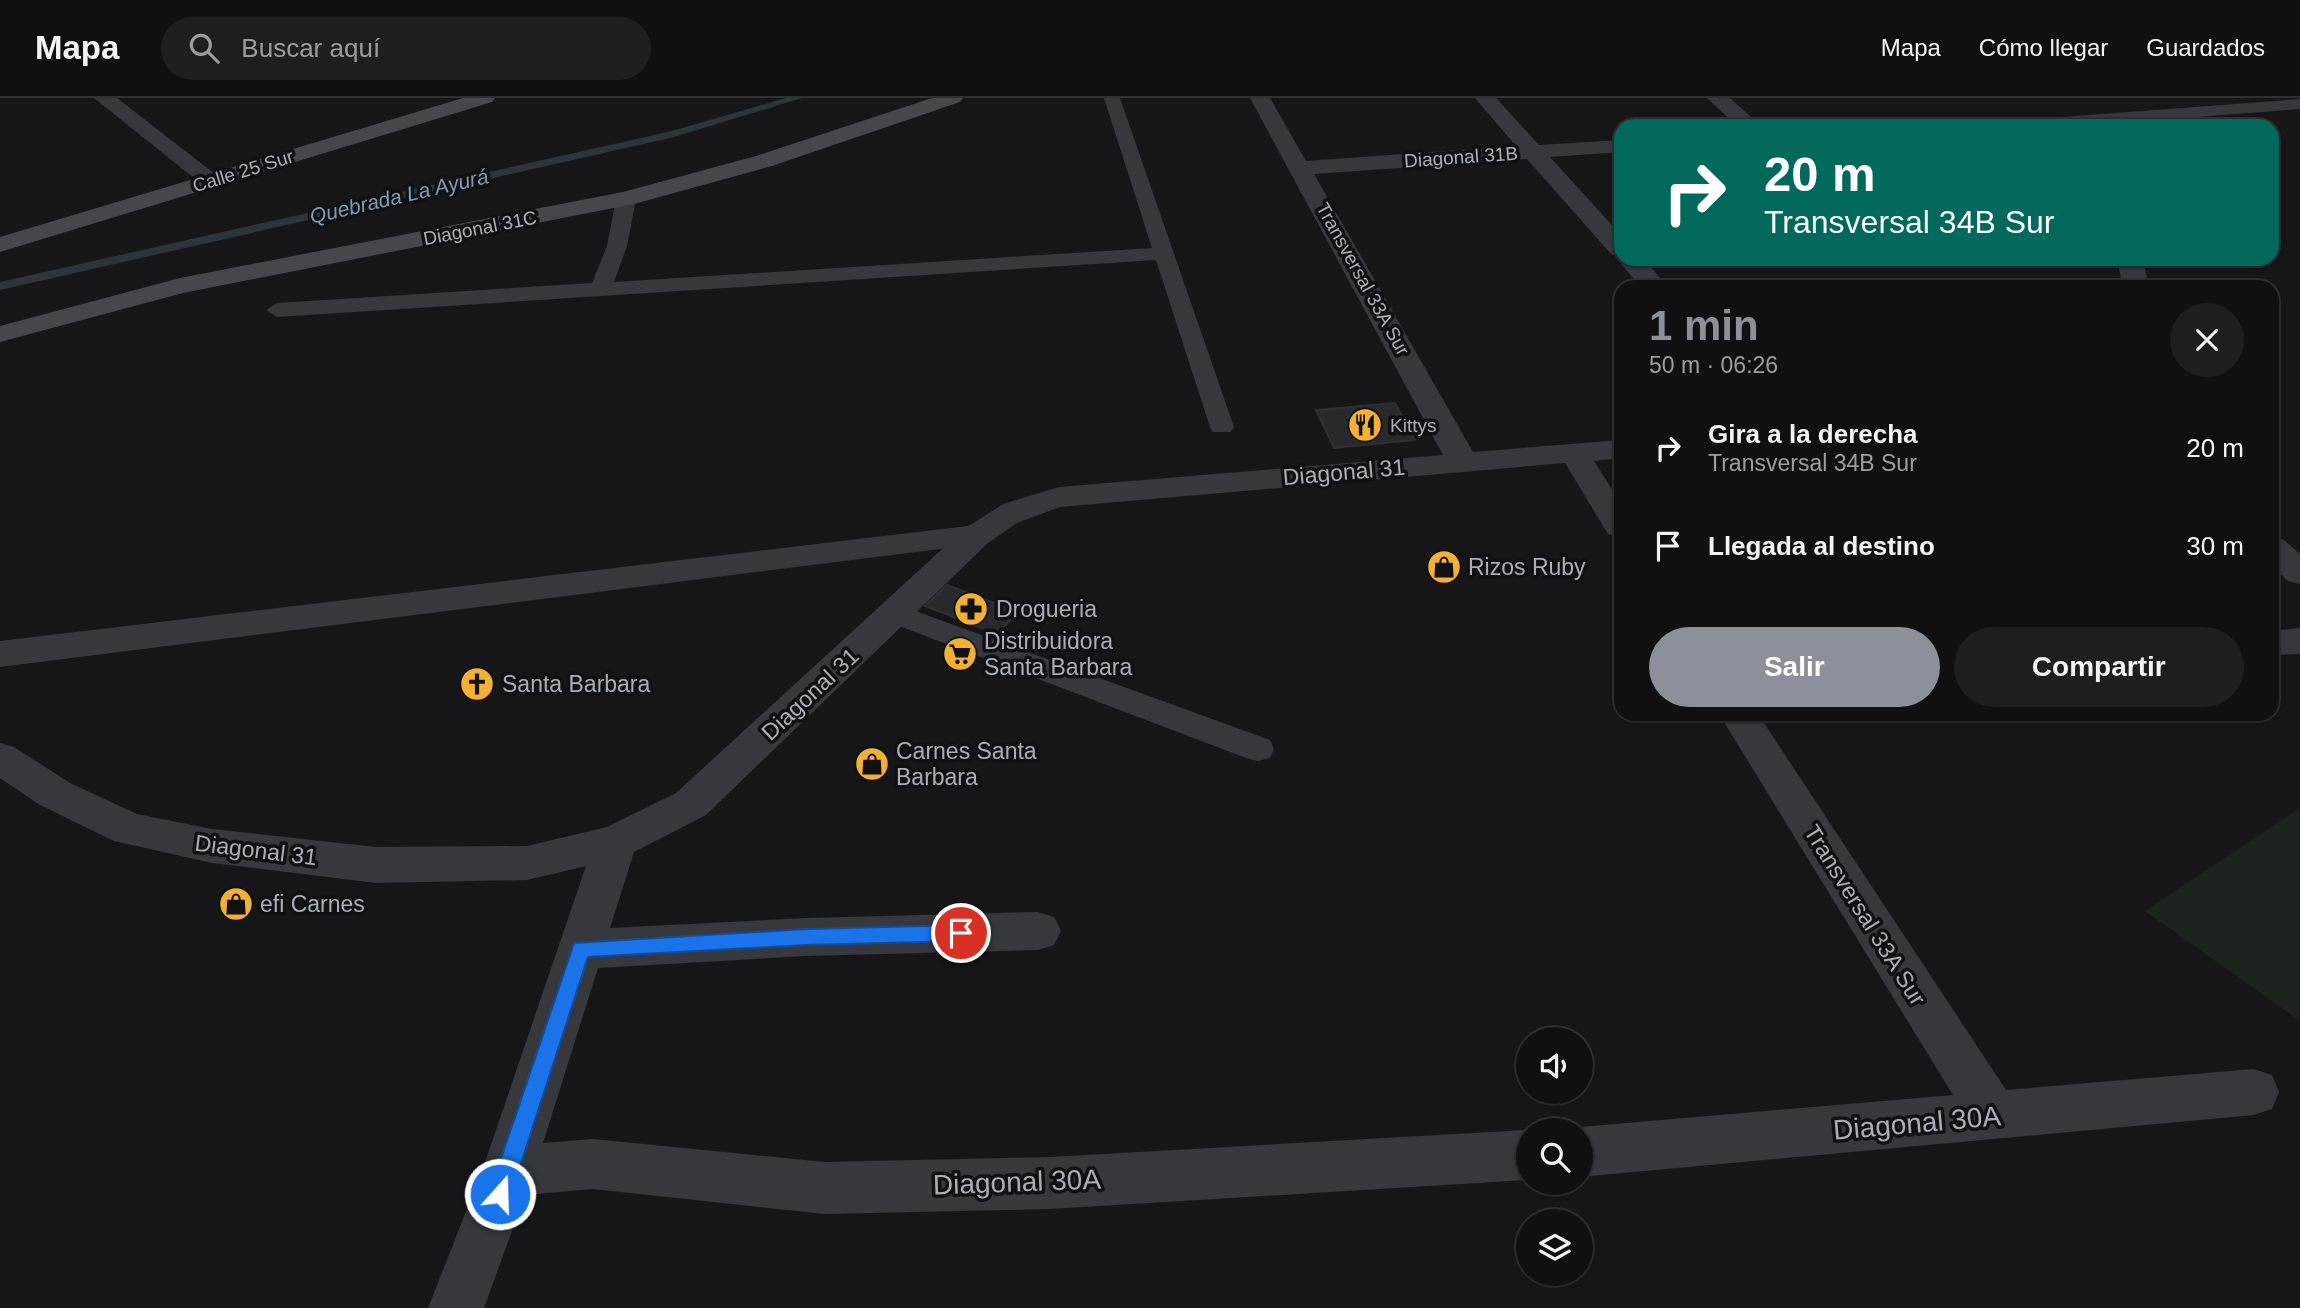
<!DOCTYPE html>
<html lang="es">
<head>
<meta charset="utf-8">
<style>
	body { margin:0; font-family:Arial,sans-serif; background:#1e1e20; color:#f1f3f6; height:100vh; display:flex; flex-direction:column; font-size:26px; white-space:nowrap }
	* { box-sizing:border-box; margin:0 }
	p { font-size:23px; color:#9c9d9f }
	.icon { flex:none; width:38px; height:38px; fill:none; stroke:currentColor; stroke-width:2; stroke-linecap:round; stroke-linejoin:round }
	.map { position:relative; flex:1; overflow:hidden }
	.side { position:absolute; left:1614px; top:182px; width:665px; height:441px; display:flex; flex-direction:column; background:#101012; border-radius:21px; box-shadow:0 2px 5px #0004,0 0 0 2px #303032 }
	.side>* { flex:none }
	.top-card { position:absolute; left:1614px; top:21px; width:665px; height:147px; border-radius:21px; box-shadow:0 2px 5px #0004,0 0 0 2px #303032; background:#00695c; color:#fff; overflow:hidden }
	.controls { position:absolute; left:1516px; top:929px; display:grid; gap:14px }
	.controls a { display:grid; place-items:center; width:77px; height:77px; border-radius:50%; background:#101012; box-shadow:0 2px 5px #0004,0 0 0 2px #303032; font-size:35px }
	.pin { position:absolute; display:grid; place-items:center; width:60px; height:60px; color:#fff; margin:-30px; border:4px solid #fff; border-radius:50%; box-shadow:0 2px 7px #0007 }
	.me { position:absolute; width:77px; margin:-38px; rotate:20deg; stroke-linejoin:round; filter:drop-shadow(0 0 5px #0008) }
	.turn { display:flex; align-items:center; gap:24px; height:147px; padding:0 35px; font-size:32px }
	.turn .icon { width:91px; height:91px; stroke-width:2.5 }
	.turn b { display:block; font-size:49px; line-height:60px }
	.round { display:grid; place-items:center; flex:none; width:74px; height:74px; border-radius:37px; background:#1e1e20 }
	.head { display:flex; align-items:center; justify-content:space-between; height:119px; padding:0 35px }
	h1 { font-size:42px; font-weight:800; line-height:52px; color:#8c9099 }
	.action { display:flex; gap:14px; margin-top:auto; padding:14px 35px }
	.action a { flex:1; height:80px; border-radius:42px; background:#8c9099; color:#fff; font-size:28px; font-weight:800; line-height:80px; text-align:center }
	.action a+a { background:#1e1e20; color:#f1f3f6 }
	ul { padding:0; list-style:none }
	li { display:flex; align-items:center; gap:21px; height:98px; padding:0 35px }
	li div { flex:1 }
	li b { display:block; font-size:26px }
	li em { font-style:normal }
	header { display:flex; align-items:center; gap:42px; box-sizing:border-box; height:98px; padding:0 35px; background:#101012; border-bottom:2px solid #303032 }
	header strong { font-size:33px }
	nav { display:flex; gap:38px; margin-inline-start:auto; font-size:24px }
	.search { width:490px; height:63px; background:#1e1e20; display:flex; align-items:center; gap:18px; box-sizing:border-box; padding:0 24px; border-radius:38px; color:#9c9d9f; font-size:26px }
	.map>svg:first-child { display:block }
</style>
</head>
<body>
<header>
<strong>Mapa</strong>
<div class="search"><svg class="icon" aria-label="search" viewBox="0 0 24 24"><circle cx="10" cy="10" r="6"/><path d="M15 15l6 6"/></svg>Buscar aquí</div>
<nav><a>Mapa</a><a>Cómo llegar</a><a>Guardados</a></nav>
</header>
<div class="map">
<svg width="2300" height="1210" viewBox="0 0 2300 1210">
	<rect width="100%" height="100%" fill="#161618"/>
	<!-- green -->
	<path fill="#1c231d" d="M2300,710V923L2145,813Z"/>
	<g fill="none" stroke-linecap="round" stroke-linejoin="round">
		<!-- stream -->
		<path fill="#2c353c" fill-rule="evenodd" d="M786,0H802L674,39L0,192V184L672,33Z"/>
	</g>
	<!-- building -->
	<path fill="#29292c" stroke="#303034" stroke-width="2" d="M1395,305L1415,342L1334,350L1316,312Z
		M947,487L1018,514L997,536L925,508Z"/>
	<g fill="none" stroke-linecap="round" stroke-linejoin="round">
		<!-- service -->
		<path fill="#37383d" fill-rule="evenodd" d="M1104,0H1120L1234,329L1231,334H1213L1210,329L1156,162L277,219L266,212L277,205L592,185L607,148L616,101L626,95L636,101L627,148L614,184L1152,150Z
			M2300,1V11L2079,28H2001L2010,23Z
			M896,506L1270,642L1274,651L1270,660L1258,663L1246,660L886,523L881,516L886,509Z"/>
		<!-- pedestrian -->
		<path fill="#37383d" fill-rule="evenodd" d="M976,427L988,431L993,438L988,445L0,569V543Z"/>
		<!-- minor -->
		<path fill="#37383d" fill-rule="evenodd" d="M94,0H117L224,83L220,88H204Z
			M1250,0H1270L1306,63L1516,48L1475,0H1496L1539,47L1620,42V54L1550,59L1620,136V161H1644L1668,189H1641L1621,166L1619,158L1611,156L1527,61L1314,76L1473,354L1620,342V360L1594,363L1620,404V439L1608,436L1565,365L1060,409L1017,425L988,445L706,717L634,754L610,830L806,820L1038,814L1054,819L1061,833L1054,847L1038,852L806,858L598,870L543,1045L593,1041L825,1064L1050,1059L1528,1032V1082L1050,1111L825,1116L593,1091L525,1097L484,1210H428L482,1073L586,768L527,782L376,785L212,765L114,743L40,707L0,680V645L14,649L70,685L137,716L212,731L376,749L527,748L607,729L676,695L964,431L1003,406L1059,389L1443,357Z
			M1707,0H1730L1761,28H1737Z
			M2117,161H2143L2149,189H2123Z
			M2272,439L2284,442L2300,456V486L2288,483L2272,468Z
			M2300,530V556L2272,557V533Z
			M1719,616H1758L2006,992L2254,971L2272,977L2279,994L2272,1011L2254,1017L1580,1079V1032H1571L1580,1029L1953,997Z"/>
		<!-- secondary -->
		<path fill="#45474d" fill-rule="evenodd" d="M463,0H495L492,4L0,154V139Z
			M932,0H963L960,4L772,68L634,106L183,195L0,244V228L180,180L623,94L756,58Z"/>
	</g>
	<!-- route -->
	<path fill="#1a73e8" stroke="#114b97" stroke-width="2" d="M961,827L967,829L970,835L967,841L961,843L806,847L588,859L511,1096L507,1104L500,1107L492,1104L489,1096L574,845L806,831Z"/>
	<!-- icons -->
	<defs>
		<g id="restaurant-disc" transform="scale(1.75)"><circle r="9.5" fill="#f2b134" stroke="#111113"/><path d="M-5-6h1v4h1v-4h1v4h1v-4h1v5L-1.5 .5V6h-2V.5L-5-1ZM5-6V6H3V1.5H1.5Q1.5-4 5-6Z" fill="#111"/></g>
		<g id="shop-disc" transform="scale(1.75)"><circle r="9.5" fill="#f2b134" stroke="#111113"/><path d="M-5-2.5h2.3a2.7 3.5 0 0 1 5.4 0H5L5.5 6h-11ZM-1.5-2.5h3a1.5 2.3 0 0 0-3 0Z" fill="#111"/></g>
		<g id="pharmacy-disc" transform="scale(1.75)"><circle r="9.5" fill="#f2b134" stroke="#111113"/><path d="M-2-6h4v4h4v4h-4v4h-4v-4h-4v-4h4Z" fill="#111"/></g>
		<g id="supermarket-disc" transform="scale(1.75)"><circle r="9.5" fill="#f2b134" stroke="#111113"/><path d="M-6-5.5h2.5l.6 2H6L4.5 2H-2.5L-4.4-4H-6ZM-1.5 3.2a1.3 1.3 0 1 0 .1 0ZM3 3.2a1.3 1.3 0 1 0 .1 0Z" fill="#111"/></g>
		<g id="church-disc" transform="scale(1.75)"><circle r="9.5" fill="#f2b134" stroke="#111113"/><path d="M-1.2-6h2.4v3.5h3.3v2.4h-3.3V6h-2.4V-.1h-3.3v-2.4h3.3Z" fill="#111"/></g>
	</defs>
	<g fill-rule="evenodd">
		<use href="#restaurant-disc" x="1365" y="327"/>
		<use href="#shop-disc" x="1444" y="469"/>
		<use href="#pharmacy-disc" x="971" y="511"/>
		<use href="#supermarket-disc" x="960" y="556"/>
		<use href="#church-disc" x="477" y="586"/>
		<use href="#shop-disc" x="872" y="666"/>
		<use href="#shop-disc" x="236" y="806"/>
	</g>
	<g text-anchor="middle" dominant-baseline="central" stroke-width="7" stroke-linejoin="round" paint-order="stroke">
		<!-- far-street labels -->
		<g font-size="19" fill="#a8adb8" stroke="#111113">
			<text transform="translate(1461 59) rotate(-4)">Diagonal 31B</text>
			<text transform="translate(243 73) rotate(-17)">Calle 25 Sur</text>
			<text transform="translate(480 130) rotate(-11)">Diagonal 31C</text>
			<text transform="translate(1363 181) rotate(61)">Transversal 33A Sur</text>
		</g>
		<!-- far-poi labels -->
		<g font-size="19" fill="#a8adb8" stroke="#111113" text-anchor="start">
			<text x="1390" y="327">Kittys</text>
		</g>
		<!-- far-water labels -->
		<g font-size="21" font-style="italic" fill="#7f9bb3" stroke="#111113">
			<text transform="translate(399 98) rotate(-13)">Quebrada La Ayurá</text>
		</g>
		<!-- street labels -->
		<g font-size="23" fill="#a8adb8" stroke="#111113">
			<text transform="translate(1344 374) rotate(-5)">Diagonal 31</text>
			<text transform="translate(810 596) rotate(-43)">Diagonal 31</text>
			<text transform="translate(256 752) rotate(7)">Diagonal 31</text>
			<text transform="translate(1865 817) rotate(58)">Transversal 33A Sur</text>
		</g>
		<!-- poi labels -->
		<g font-size="23" fill="#a8adb8" stroke="#111113" text-anchor="start">
			<text x="1468" y="469">Rizos Ruby</text>
			<text x="996" y="511">Drogueria</text>
			<text x="984" y="543">Distribuidora<tspan x="984" dy="26">Santa Barbara</tspan></text>
			<text x="502" y="586">Santa Barbara</text>
			<text x="896" y="653">Carnes Santa<tspan x="896" dy="26">Barbara</tspan></text>
			<text x="260" y="806">efi Carnes</text>
		</g>
		<!-- near-street labels -->
		<g font-size="28" fill="#a8adb8" stroke="#111113">
			<text transform="translate(1917 1025) rotate(-5)">Diagonal 30A</text>
			<text transform="translate(1017 1084) rotate(-2)">Diagonal 30A</text>
		</g>
	</g>
</svg>
<div class="controls">
<a><svg class="icon" aria-label="sound" viewBox="0 0 24 24"><path d="M4 9h4l5-4v14l-5-4H4zM17 9q2 3 0 6"/></svg></a>
<a><svg class="icon" aria-label="search" viewBox="0 0 24 24"><circle cx="10" cy="10" r="6"/><path d="M15 15l6 6"/></svg></a>
<a><svg class="icon" aria-label="layers" viewBox="0 0 24 24"><path d="M12 4l9 5-9 5-9-5zM3 14l9 5 9-5"/></svg></a>
</div>
<div class="pin" style="left:961px;top:835px;background:#d93025"><svg class="icon" aria-label="arrive" viewBox="0 0 24 24"><path d="M6 21V4h12l-3 4 3 4H6"/></svg></div>
<svg class="me" style="left:500px;top:1096px" viewBox="-20 -20 40 40"><circle r="17" fill="#1a73e8" stroke="#fff" stroke-width="3"/><path d="M0-11L8 9 0 5-8 9z" fill="#fff"/></svg>
<div class="top-card">
<div class="turn"><svg class="icon" aria-label="right" viewBox="0 0 24 24"><path d="M7 20v-9h11M14 6l5 5-5 5"/></svg><div><b>20 m</b>Transversal 34B Sur</div></div>
</div>
<section class="side">
<div class="head"><div><h1>1 min</h1><p>50 m · 06:26</p></div><a class="round"><svg class="icon" aria-label="close" viewBox="0 0 24 24"><path d="M6 6l12 12M18 6L6 18"/></svg></a></div>
<ul>
<li><svg class="icon" aria-label="right" viewBox="0 0 24 24"><path d="M7 20v-9h11M14 6l5 5-5 5"/></svg><div><b>Gira a la derecha</b><p>Transversal 34B Sur</p></div><em>20 m</em></li>
<li><svg class="icon" aria-label="arrive" viewBox="0 0 24 24"><path d="M6 21V4h12l-3 4 3 4H6"/></svg><div><b>Llegada al destino</b></div><em>30 m</em></li>
</ul>
<div class="action"><a>Salir</a><a>Compartir</a></div>
</section>
</div>
</body>
</html>
